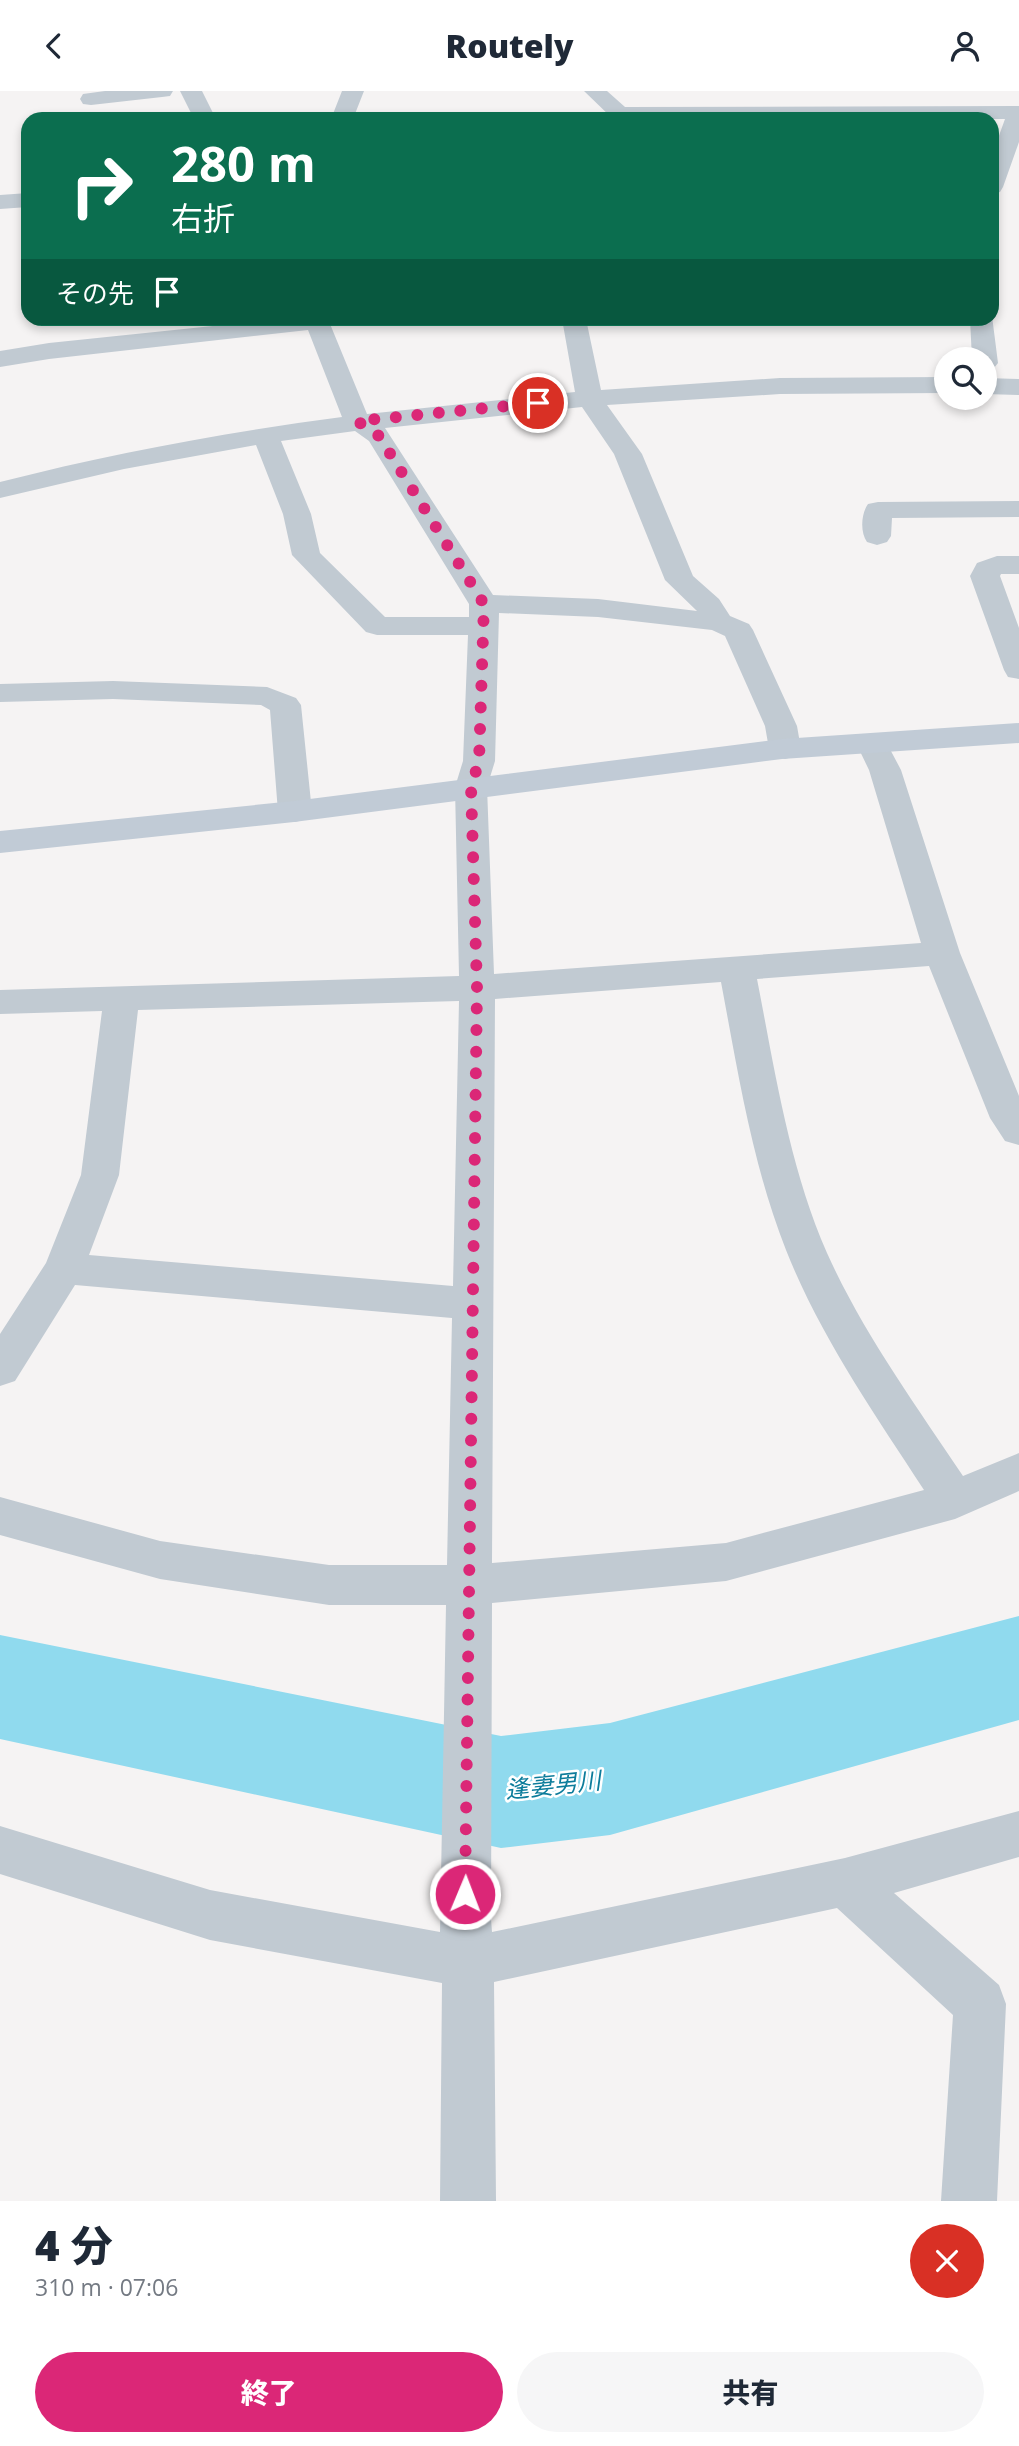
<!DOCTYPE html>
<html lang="ja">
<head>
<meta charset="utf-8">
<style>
	body { margin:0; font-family:"Open Sans","Noto Sans JP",sans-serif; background:#f6f6f7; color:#1f2937; height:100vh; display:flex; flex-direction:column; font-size:26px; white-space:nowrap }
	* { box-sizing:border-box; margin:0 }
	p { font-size:23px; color:#747a83 }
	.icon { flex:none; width:38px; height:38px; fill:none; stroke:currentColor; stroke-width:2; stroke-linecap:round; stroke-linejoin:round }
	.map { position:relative; height:2110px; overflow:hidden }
	.sheet { display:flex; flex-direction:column; background:#fff; flex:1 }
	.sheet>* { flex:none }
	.top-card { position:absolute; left:21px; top:21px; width:978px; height:214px; border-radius:21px; box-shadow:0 4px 10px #0003; background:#0b6e4f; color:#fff; overflow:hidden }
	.tools { position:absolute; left:934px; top:256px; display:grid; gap:14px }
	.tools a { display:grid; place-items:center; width:63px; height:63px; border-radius:50%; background:#fff; box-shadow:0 4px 10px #0003; font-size:35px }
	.pin { position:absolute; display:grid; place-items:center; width:60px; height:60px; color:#fff; margin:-30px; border:4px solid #fff; border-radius:50%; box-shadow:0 2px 7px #0007 }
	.me { position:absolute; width:77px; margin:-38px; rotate:1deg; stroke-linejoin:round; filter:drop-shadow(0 0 5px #0008) }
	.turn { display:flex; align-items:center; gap:24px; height:147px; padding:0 35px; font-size:32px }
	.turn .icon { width:91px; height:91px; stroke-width:2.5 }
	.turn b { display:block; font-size:49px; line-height:60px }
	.then { display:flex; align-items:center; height:66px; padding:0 35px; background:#0003; gap:14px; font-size:26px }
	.round { display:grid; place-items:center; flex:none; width:74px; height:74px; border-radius:37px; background:#f6f6f7 }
	.overview { display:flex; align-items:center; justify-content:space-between; height:119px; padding:0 35px }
	h1 { font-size:42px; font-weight:800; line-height:52px }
	.primary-button { display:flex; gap:14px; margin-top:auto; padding:14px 35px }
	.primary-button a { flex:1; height:80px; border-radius:42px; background:#db2777; color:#fff; font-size:28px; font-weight:800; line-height:80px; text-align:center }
	.primary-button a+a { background:#f6f6f7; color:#1f2937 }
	header { display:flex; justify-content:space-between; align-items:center; height:91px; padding:0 35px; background:#fff; font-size:32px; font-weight:800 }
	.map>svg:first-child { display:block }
</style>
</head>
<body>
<header><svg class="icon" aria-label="back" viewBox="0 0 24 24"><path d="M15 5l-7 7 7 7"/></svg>Routely<svg class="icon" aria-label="person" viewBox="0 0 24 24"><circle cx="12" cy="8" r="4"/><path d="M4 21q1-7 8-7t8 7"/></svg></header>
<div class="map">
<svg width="1019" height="2110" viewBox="0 0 1019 2110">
	<rect width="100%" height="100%" fill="#f5f3f3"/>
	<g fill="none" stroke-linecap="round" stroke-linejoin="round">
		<!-- river -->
		<path fill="#90daee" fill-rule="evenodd" d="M1019,1525V1629L610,1744L501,1757L0,1648V1544L501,1645L610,1632Z"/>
		<!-- street -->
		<path fill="#c1cad2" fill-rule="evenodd" d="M105,0H173L170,5L162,6L91,14L83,13L80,8L83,3Z
			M180,0H202L216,28H194Z
			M342,0H364L353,28H331Z
			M584,0H607L625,16L1019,15V51L1003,96L1000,101L992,103V64L1005,28H613Z
			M28,102V116L0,118V104Z
			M992,225L998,272L994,277L985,280V268H972L970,228H992Z
			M280,228H328L367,323L575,301L562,228H586L601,299L780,287L947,286V302L780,303L607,314L642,363L693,485L719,508L730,525L749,533L753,539L797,635L801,658L796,665L785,668L774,665L769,658L765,635L725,545L712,539L598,526L499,522L495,670L487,696L494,883L921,852L869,679L856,652L861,645L872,642L883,645L901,679L960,862L1019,1005V1054L1005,1050L990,1027L929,875L757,888C775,980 789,1075 827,1162C863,1242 915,1313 963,1385L1019,1362V1400L955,1428L726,1490L492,1512L491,1828L492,1841L845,1767L1019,1720V1766L894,1802L999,1894L1006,1913L997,2110H941L953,1924L837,1817L494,1891L496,2110H440L442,1892L210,1849L0,1783V1735L210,1799L440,1841L446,1514H329L160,1488L0,1444V1406L160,1450L329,1474H447L452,1227L75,1194L15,1290L0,1295V1243L46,1172L81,1084L102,920L0,923V899L459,885L455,696L463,670L468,544H377L366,541L292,464L283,423L256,354L124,378L0,407V391C113,362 227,341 342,326L308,239L49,268L0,276V260L49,252ZM582,316L614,363L665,489L697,520L598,508L493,504L385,337ZM355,340L369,350L469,513V526H385L320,462L311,423L281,350ZM721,891C738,981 752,1073 786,1159C820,1245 874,1322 924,1399L726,1452L492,1472L495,908ZM459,910L453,1195L89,1164L119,1084L138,919Z
			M985,287L1019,288V304L985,303Z
			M1019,410V426L892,427L891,445L887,451L877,454L867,451C860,441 861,423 868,413L878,411Z
			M997,465H1019V483H1001L1000,485L1019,537V588L1008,586L1004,579L970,485L977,472Z
			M113,590L267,596L296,607L301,614L312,721L307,728L295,731L283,728L278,721L270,619L261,614L113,608L0,611V593Z"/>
		<!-- secondary -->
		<path fill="#c1cbd6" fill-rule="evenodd" d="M1019,632V652L782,668L294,731L0,762V740L294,710L782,648Z"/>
	</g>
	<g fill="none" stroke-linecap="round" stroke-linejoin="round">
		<!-- route -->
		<path stroke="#db2777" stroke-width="12" stroke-dasharray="0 21.6" d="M465,1803L477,897L471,696L479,670L484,513L379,345L357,330L538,312"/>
	</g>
	<g text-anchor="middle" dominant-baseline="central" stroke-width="5" stroke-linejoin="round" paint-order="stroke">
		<!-- near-water labels -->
		<g font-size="24" font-style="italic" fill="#0c7c9b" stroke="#fff">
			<text transform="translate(553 1693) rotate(-6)">逢妻男川</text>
		</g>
	</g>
</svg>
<div class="tools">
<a><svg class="icon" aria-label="search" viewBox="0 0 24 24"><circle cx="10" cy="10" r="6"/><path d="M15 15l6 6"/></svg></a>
</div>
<div class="pin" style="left:538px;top:312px;background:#d93025"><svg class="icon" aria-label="arrive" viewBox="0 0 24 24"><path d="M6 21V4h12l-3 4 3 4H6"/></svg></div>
<svg class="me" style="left:465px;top:1803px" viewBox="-20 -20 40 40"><circle r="17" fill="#db2777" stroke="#fff" stroke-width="3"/><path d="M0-11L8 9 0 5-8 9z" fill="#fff"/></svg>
<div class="top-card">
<div class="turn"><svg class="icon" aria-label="right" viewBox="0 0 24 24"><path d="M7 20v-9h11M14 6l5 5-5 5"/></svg><div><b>280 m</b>右折</div></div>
<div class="then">その先<svg class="icon" aria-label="arrive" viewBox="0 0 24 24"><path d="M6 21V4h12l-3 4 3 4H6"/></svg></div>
</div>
</div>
<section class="sheet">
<div class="overview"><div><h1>4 分</h1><p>310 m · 07:06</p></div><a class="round" style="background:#d93025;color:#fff"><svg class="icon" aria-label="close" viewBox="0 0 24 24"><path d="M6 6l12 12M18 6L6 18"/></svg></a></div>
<div class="primary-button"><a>終了</a><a>共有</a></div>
</section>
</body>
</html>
